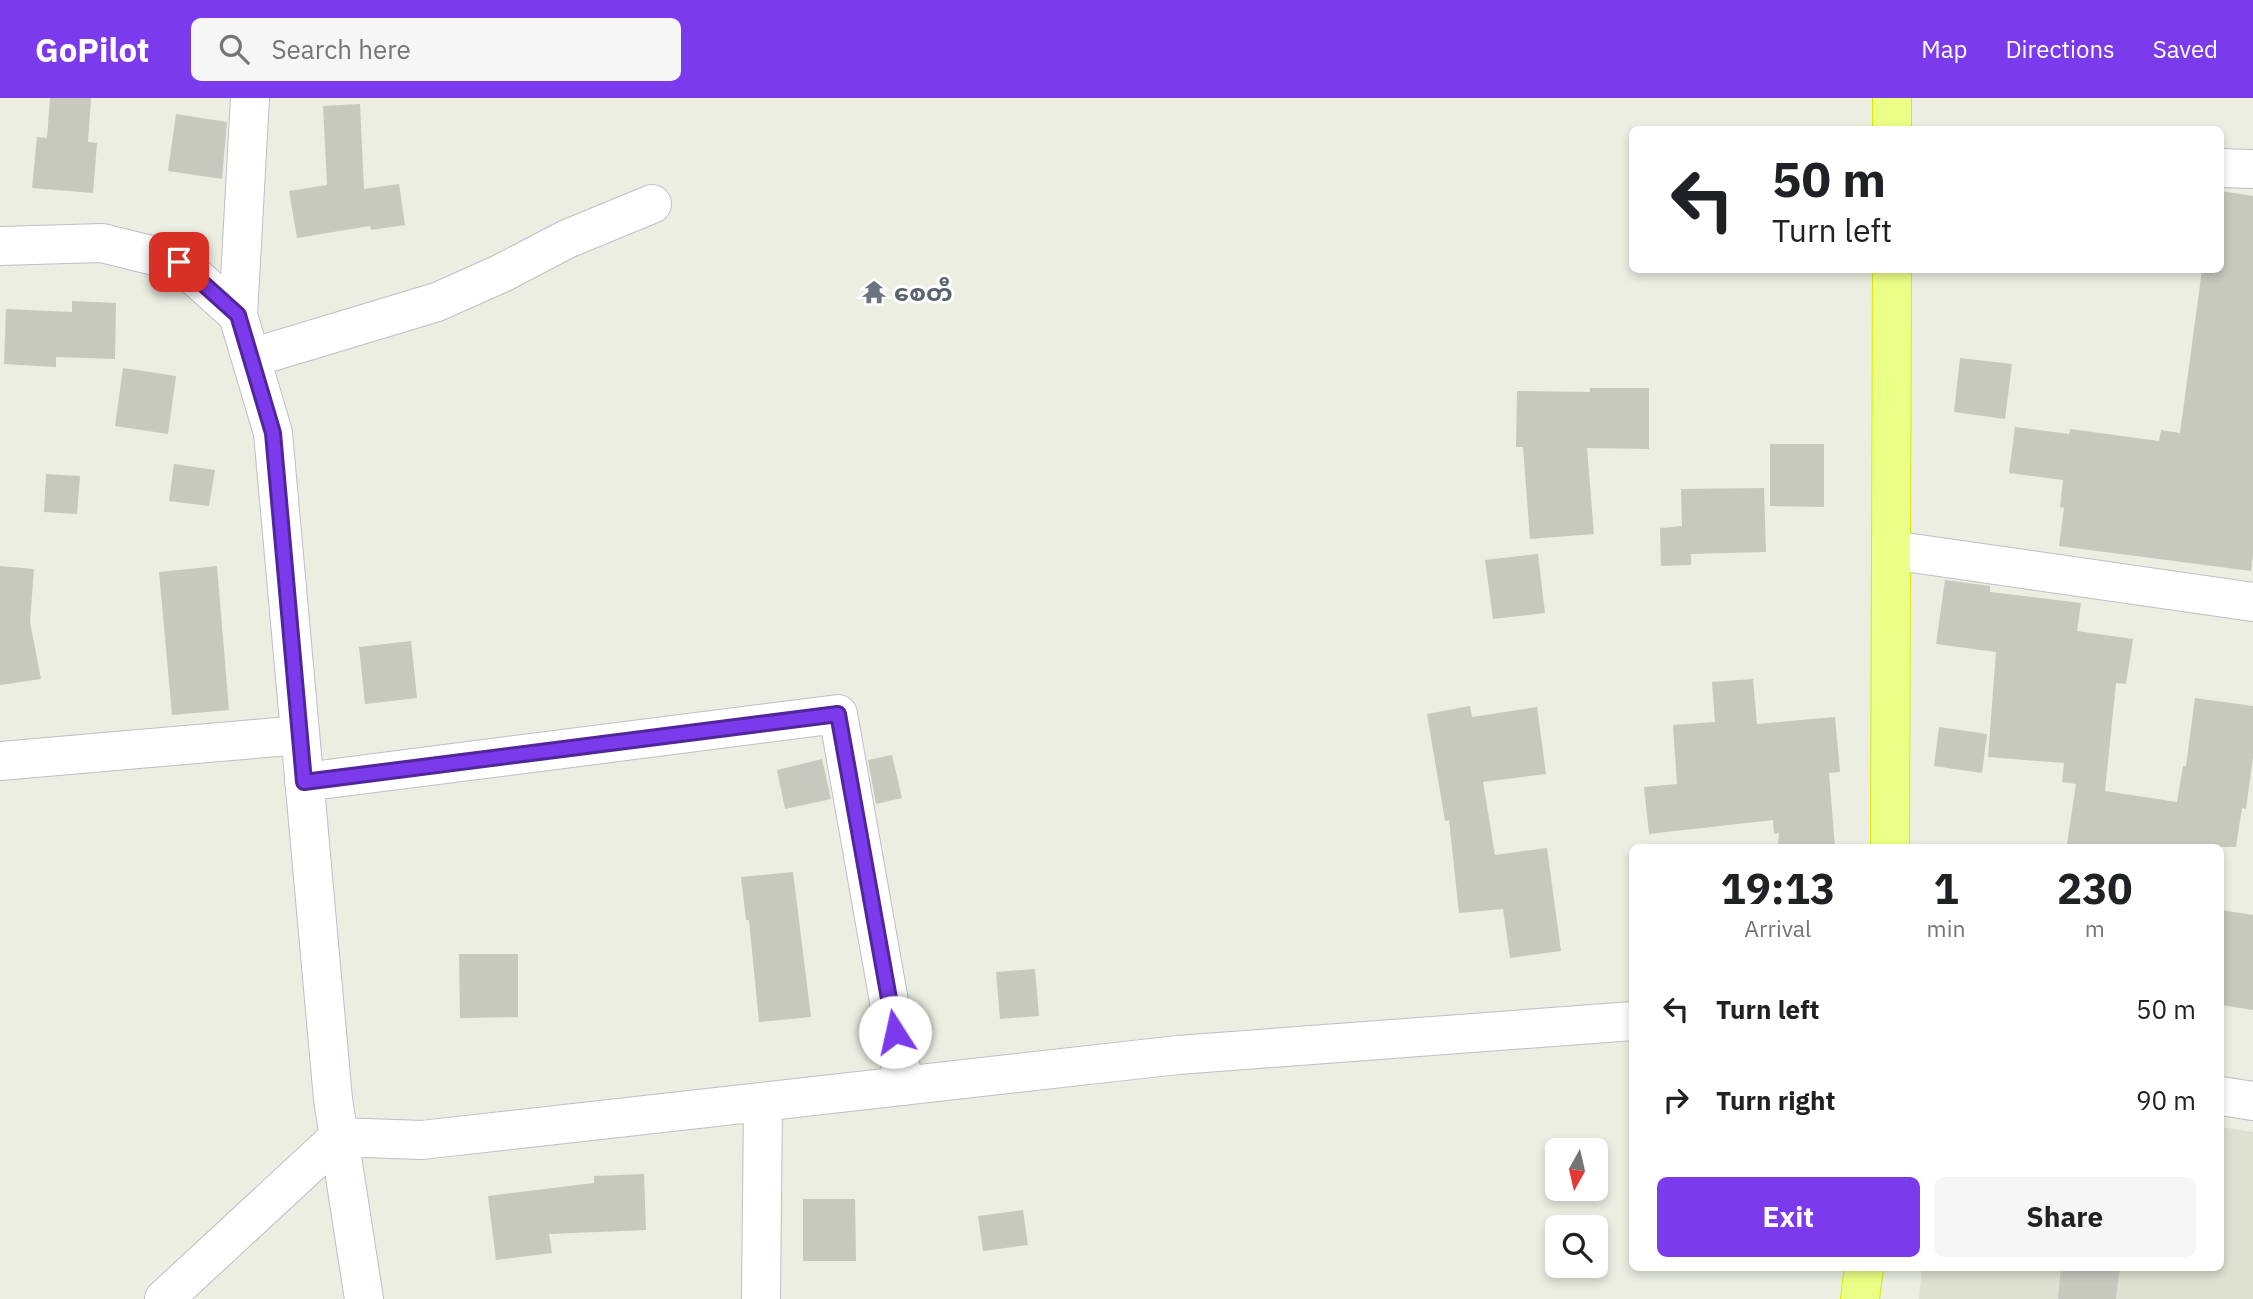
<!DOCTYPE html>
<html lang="en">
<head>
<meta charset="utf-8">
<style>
	body { margin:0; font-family:"IBM Plex Sans","Noto Sans Myanmar",sans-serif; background:#f6f6f6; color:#202124; height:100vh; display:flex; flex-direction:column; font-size:26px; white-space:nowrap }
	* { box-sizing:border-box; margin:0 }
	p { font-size:23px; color:#757577 }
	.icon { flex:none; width:38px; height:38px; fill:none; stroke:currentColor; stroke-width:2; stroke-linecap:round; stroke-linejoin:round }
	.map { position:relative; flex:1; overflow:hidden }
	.side { position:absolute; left:1629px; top:746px; width:595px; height:427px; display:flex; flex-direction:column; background:#fff; border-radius:10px; box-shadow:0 4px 10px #0003 }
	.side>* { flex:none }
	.top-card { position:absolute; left:1629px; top:28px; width:595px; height:147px; border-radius:10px; box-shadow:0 4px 10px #0003; background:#fff; color:#202124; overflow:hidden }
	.needle { width:46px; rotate:188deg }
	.buttons { position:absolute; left:1545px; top:1040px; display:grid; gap:14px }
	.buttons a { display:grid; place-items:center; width:63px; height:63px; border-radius:10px; background:#fff; box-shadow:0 4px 10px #0003; font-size:35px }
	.pin { position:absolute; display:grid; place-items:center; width:60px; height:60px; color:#fff; margin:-30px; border-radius:14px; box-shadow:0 4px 10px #0006 }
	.me { position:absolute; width:77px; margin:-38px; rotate:350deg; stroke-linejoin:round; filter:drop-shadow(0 0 5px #0008) }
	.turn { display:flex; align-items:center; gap:24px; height:147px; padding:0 28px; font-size:32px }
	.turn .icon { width:91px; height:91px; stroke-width:2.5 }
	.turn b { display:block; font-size:49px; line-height:60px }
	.eta { display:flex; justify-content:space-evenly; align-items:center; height:119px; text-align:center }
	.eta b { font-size:42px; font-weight:800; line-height:49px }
	.primary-button { display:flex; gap:14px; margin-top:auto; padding:14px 28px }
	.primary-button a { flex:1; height:80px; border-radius:10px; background:#7c3aed; color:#fff; font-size:28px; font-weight:800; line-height:80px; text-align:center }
	.primary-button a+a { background:#f6f6f6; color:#202124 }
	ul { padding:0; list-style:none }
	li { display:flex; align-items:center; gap:21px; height:91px; padding:0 28px }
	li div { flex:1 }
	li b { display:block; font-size:26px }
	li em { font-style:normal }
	header { display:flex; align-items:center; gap:42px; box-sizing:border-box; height:98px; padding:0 35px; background:#7c3aed; color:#fff }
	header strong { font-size:33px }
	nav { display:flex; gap:38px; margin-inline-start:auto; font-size:24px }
	.search { width:490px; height:63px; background:#f6f6f6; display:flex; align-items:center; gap:18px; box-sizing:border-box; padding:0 24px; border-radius:10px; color:#757577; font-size:26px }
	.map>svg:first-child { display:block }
</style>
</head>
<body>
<header>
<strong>GoPilot</strong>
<div class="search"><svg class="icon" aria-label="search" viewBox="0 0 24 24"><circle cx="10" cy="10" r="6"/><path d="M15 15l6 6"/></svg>Search here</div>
<nav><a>Map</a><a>Directions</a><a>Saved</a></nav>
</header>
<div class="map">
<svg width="2253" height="1201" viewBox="0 0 2253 1201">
	<rect width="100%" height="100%" fill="#ebeee1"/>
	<!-- education -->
	<path fill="#dee0d1" d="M2221,1029L2253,1034V1201H1919L1922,1169H2221Z"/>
	<!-- building -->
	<path fill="#c7c9be" d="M50,0H91L88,44L97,45L93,95L32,90L37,39L47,40Z
		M360,6L364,91L399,86L405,127L371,132L370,128L297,140L289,93L327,87L323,8Z
		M176,16L227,24L222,81L168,73Z
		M2221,93L2253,98V456L2251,473L2059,448L2064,410L2060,409L2063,382L2009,375L2015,329L2069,336L2070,331L2159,343L2161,332L2180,335L2202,172H2221Z
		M72,203L116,205L115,261L56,259V269L4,266L6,211L72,214Z
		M1960,260L2012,266L2005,321L1954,314Z
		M123,270L176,278L168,336L115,328Z
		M1590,290H1649V351L1587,350L1594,436L1530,441L1523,349H1516L1517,293L1590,294Z
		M1770,346H1824V409L1770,408Z
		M174,366L215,372L209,408L169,403Z
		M46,376L80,378L77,416L44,414Z
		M1764,390L1766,454L1691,456V467L1661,468L1660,430L1682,428L1681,391Z
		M1538,456L1545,515L1493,521L1485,462Z
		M0,468L34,471L30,524L41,581L0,587Z
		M217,468L229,612L172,617L159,474Z
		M1945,482L1990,488V494L2081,505L2077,533L2133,541L2126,586L2116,585L2105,693L2177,704L2183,668H2186L2195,600L2253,608V659L2246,711L2242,710L2236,749H2092L2067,746L2076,686L2062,684L2064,665L1988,659L1996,554L1936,546Z
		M411,543L417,600L365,606L359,549Z
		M1753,581L1757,626L1835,619L1840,674L1829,675L1835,749H1778L1779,735L1774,736L1773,722L1649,736L1644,689L1677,686L1673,627L1715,624L1712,584Z
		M1470,608L1472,619L1537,609L1546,676L1483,684L1495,757L1547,750L1561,853L1510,860L1503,811L1459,815L1449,722L1445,723L1427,616Z
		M1939,629L1987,636L1982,675L1934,668Z
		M892,657L902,700L876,706L868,662Z
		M822,661L831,701L785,711L777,672Z
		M793,774L811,919L759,924L749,822H746L741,779Z
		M2221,812L2253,817V912L2221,907Z
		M459,856H518V919L460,920Z
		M1035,871L1039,918L1000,921L996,874Z
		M644,1076L646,1132L549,1136L552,1155L496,1162L488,1098L594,1085V1078Z
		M803,1101H855L856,1163H803Z
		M1023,1112L1028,1147L983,1153L978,1118Z
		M2061,1169H2120L2116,1201H2058Z"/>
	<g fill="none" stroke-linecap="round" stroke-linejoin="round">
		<!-- street casing -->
		<g stroke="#bebec6" stroke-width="40">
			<path id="street" d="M2221,70L2253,71
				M0,148L102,145L179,164L238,217L273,335L333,1001L364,1201
				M238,217L250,0
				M251,260L437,204L502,175L567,141L652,106
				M1891,452L2253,504
				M0,663L300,637
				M304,684L838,616L904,988
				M2221,998L2253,1003
				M164,1201L339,1039L422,1042L1178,957L1633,923
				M761,1201L763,1004"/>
		</g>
		<!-- highway casing -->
		<g stroke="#d5ee00" stroke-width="40">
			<path id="highway" d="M1892,32V0
				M1890,749L1892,172
				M1860,1201L1864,1169"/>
		</g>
		<!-- street -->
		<use href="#street" stroke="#fff" stroke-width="38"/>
		<!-- highway -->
		<use href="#highway" stroke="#ebff86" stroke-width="38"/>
	</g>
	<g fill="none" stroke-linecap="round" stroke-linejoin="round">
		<!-- route casing -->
		<g stroke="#51269a" stroke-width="18">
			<path id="route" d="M179,164L238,217L273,335L304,684L838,616L895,934"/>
		</g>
		<!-- route -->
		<use href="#route" stroke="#7c3aed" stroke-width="12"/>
	</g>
	<!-- icons -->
	<defs>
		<g id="temple-bare" transform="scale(1.89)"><path d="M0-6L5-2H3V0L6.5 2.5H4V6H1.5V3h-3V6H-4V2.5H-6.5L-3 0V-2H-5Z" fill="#6b7280" stroke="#fff" stroke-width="2.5" paint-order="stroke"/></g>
	</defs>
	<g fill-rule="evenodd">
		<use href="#temple-bare" x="874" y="194"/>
	</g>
	<g text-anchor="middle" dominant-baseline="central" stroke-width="6" stroke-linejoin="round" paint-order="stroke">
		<!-- worship labels -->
		<g font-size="24" font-weight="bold" fill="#5b616d" stroke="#fff" text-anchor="start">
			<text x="894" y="194">စေတီ</text>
		</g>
	</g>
</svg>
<div class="buttons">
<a><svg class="needle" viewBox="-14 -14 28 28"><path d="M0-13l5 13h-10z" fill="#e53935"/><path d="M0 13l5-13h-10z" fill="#757577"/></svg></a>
<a><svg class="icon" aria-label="search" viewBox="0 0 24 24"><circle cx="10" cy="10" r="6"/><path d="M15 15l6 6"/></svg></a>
</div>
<div class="pin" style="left:179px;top:164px;background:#d93025"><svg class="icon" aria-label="arrive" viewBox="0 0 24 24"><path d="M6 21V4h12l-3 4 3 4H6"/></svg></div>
<svg class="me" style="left:895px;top:934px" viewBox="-20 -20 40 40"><circle r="19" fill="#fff"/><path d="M0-13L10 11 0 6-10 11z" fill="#7c3aed"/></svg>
<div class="top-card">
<div class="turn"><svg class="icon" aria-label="left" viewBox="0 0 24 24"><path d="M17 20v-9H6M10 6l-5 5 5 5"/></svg><div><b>50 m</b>Turn left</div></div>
</div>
<section class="side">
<div class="eta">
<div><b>19:13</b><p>Arrival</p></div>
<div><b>1</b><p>min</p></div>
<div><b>230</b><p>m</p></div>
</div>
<ul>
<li><svg class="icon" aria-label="left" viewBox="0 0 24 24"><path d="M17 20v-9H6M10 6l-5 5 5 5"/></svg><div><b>Turn left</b></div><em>50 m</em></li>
<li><svg class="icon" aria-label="right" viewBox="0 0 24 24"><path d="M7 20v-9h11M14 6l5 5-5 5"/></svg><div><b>Turn right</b></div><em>90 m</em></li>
</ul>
<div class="primary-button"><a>Exit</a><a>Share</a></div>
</section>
</div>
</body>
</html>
